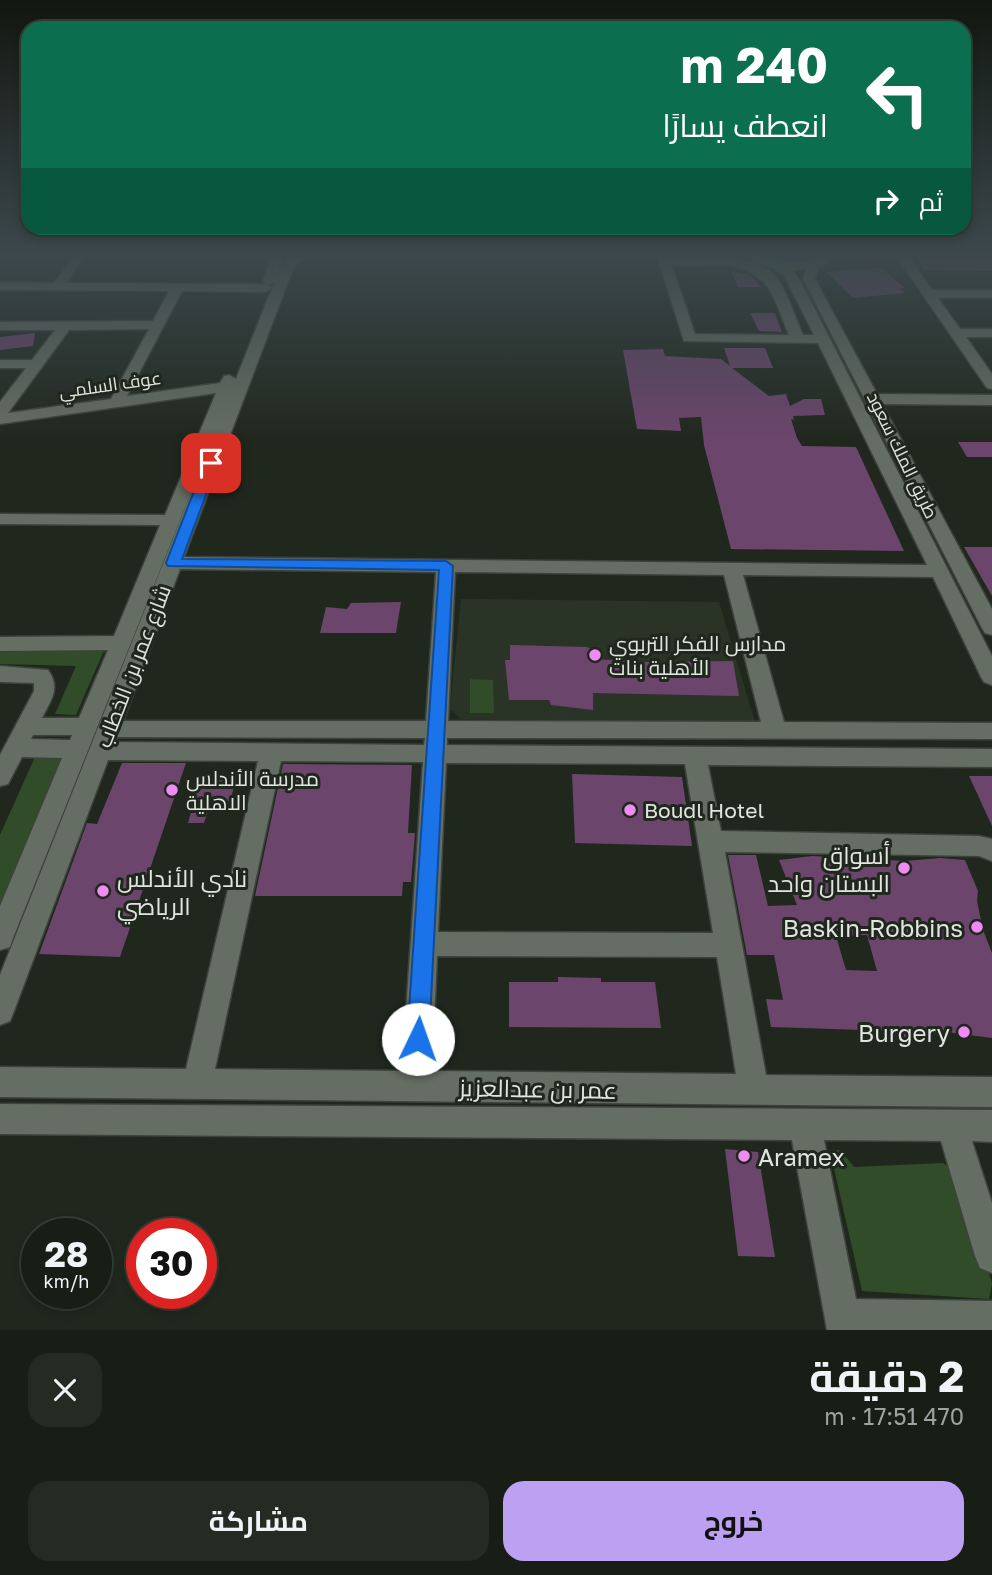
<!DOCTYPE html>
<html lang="ar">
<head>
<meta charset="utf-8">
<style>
	body { margin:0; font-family:"Golos Text",Cairo,sans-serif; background:#252b23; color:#f1f3f6; direction:rtl; height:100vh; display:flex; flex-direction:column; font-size:26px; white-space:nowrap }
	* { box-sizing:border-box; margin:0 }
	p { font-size:23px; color:#9fa2a1 }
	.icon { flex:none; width:38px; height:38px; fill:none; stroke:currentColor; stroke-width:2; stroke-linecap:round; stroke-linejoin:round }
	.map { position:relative; height:1330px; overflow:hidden; direction:ltr }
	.drawer { display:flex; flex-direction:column; background:#181e16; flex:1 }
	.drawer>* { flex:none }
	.guide { position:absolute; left:21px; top:21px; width:950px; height:214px; border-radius:21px; box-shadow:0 4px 10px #0003,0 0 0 2px #363c35; direction:rtl; background:#0b6e4f; color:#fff; overflow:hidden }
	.speed { position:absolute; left:21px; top:1218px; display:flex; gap:14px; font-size:35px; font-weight:700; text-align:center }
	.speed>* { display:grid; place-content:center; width:91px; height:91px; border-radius:50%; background:#181e16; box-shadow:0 4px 10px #0003,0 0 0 2px #363c35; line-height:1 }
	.speed small { font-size:18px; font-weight:400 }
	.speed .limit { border:10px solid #d22; background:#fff; color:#111 }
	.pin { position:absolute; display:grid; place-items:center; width:60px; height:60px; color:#fff; margin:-30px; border-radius:14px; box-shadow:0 4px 10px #0006 }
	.me { position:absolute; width:77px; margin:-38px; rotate:3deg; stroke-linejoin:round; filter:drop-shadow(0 0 5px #0008) }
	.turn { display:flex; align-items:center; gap:24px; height:147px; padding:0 28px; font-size:32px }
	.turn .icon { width:91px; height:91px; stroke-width:2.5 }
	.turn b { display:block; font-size:49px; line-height:60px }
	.then { display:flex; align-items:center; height:66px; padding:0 28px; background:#0003; gap:14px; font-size:26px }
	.round { display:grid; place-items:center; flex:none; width:74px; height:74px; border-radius:21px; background:#252b23 }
	.headline { display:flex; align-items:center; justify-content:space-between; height:119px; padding:0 28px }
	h1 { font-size:42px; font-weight:700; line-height:52px }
	.cta { display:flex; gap:14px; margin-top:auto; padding:14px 28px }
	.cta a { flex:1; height:80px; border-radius:21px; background:#bca0f2; color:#111; font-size:28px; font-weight:700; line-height:80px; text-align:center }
	.cta a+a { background:#252b23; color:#f1f3f6 }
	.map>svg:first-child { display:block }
</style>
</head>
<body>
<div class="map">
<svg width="992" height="1330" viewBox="0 0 992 1330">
	<rect width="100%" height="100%" fill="#20281e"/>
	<!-- built -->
	<path fill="#293426" d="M461,599L719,602L755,722L461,719L450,709Z"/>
	<!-- green -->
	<path fill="#314c29" d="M105,648L76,715L55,714L76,666L0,664V651Z
		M470,679L493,680L494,713H470Z
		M35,757H65L4,904H0V835Z
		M840,1150L854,1167L943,1163L957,1172L992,1283L989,1299L862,1291L830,1151Z"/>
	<!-- building -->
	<path fill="#6b456c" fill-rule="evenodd" d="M918,256L992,257V271L924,270L917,258H920Z
		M877,268L885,271L905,288H899L905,293L853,298L826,272Z
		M731,271L750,275L762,287H738Z
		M750,313H775L782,332L759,331Z
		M35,333L33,346L0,350V337Z
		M724,348H765L773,368H732L769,396L786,394L790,406L804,399H821L825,415L793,416L794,420L791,419L797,438L802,446L856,447L904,551L731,549L704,445L701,417L679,418L681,431L637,429L623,350L663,349L665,356L721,359L730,366Z
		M958,442H992V457H967Z
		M964,547H992V596Z
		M401,602L396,633H320L326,607L347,609L351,603Z
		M510,645L587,647L592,649V659L644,662L733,661L739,696L593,693V710L551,705L549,700H509L505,660H510Z
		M122,763H186L120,957L39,954L87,823L97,824Z
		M283,764L412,765L408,833H415L411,882H403L402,896H255Z
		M572,774L682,777L692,846L575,843Z
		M969,776H992V826Z
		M237,777L230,801L211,802L204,823H188L200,778Z
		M728,855H756L768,906L797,905L779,860L812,856L905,861L940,858L965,860L978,891L977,901L983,930L992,953V1038L946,1032L897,1040L894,1031L771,1027L766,999L783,1000L774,955H747ZM867,935L877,971L846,970L836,936Z
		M558,977L601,978V982H655L661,1028L509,1027V982H558Z
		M725,1149L758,1152L775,1257L738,1256Z"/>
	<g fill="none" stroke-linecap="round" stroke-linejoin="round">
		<!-- minor casing -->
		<g stroke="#3d433c" stroke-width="3">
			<path id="minor" d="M75,253H87L66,283L266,284L272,288L275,282L269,285L263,281L270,260L260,253H274L282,259L276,279L282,264L292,254L313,253L294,266L184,557L927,565L818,343L684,341L656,253H668L670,258C700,258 759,250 778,280C789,296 795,317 803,335H814L784,275L762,262L768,258L792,269L801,282L992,656V685L984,682L981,677L933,577L743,575L784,722L992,723V739L447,738V745L992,749V767L708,765L721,831L979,836L992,839V861L979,856L725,852L766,1075L992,1077V1107L0,1097V1067L186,1069L258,761L108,760L14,1011L10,1021L0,1025V975L218,425L13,938L10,947L0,950V906L62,758L22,757L8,784L0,786V755L34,691V683L0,682V666L48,670C61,688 51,700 42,718H79L108,650L0,651V637L114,636L160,525L0,524V514L165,515L216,393L0,424V402L26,368H0V360H32L55,330H0V322L153,321L169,291L0,290V282L54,283ZM722,265C771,270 772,295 789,335L695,334L672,266ZM272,288L236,379L229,375L224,376L220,383L127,396L182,291L266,292ZM149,329L111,399L8,413L69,330ZM180,569L436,572L426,721H123ZM455,572L724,575L761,722L448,721ZM33,735H72L70,740L31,739ZM117,737L425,738L424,745L115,742ZM281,761L423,762L402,1071L215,1069ZM446,763L685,764L713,933L438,932ZM437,956L717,957L736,1074L432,1071Z
				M894,253H906L932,290H992V298H938L960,329H992V337H966L992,374V389L987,388Z
				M822,257L828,261L818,269L815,279L877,394L992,395V405L882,404L992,609V635L985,633L982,628L803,279L808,264Z
				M0,1104L992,1110V1142L972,1141L992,1203V1273L980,1268L975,1256L941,1141L824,1140L856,1299L992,1301V1330H827L792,1140L0,1134Z"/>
		</g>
		<!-- major casing -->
		<g stroke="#3d433c" stroke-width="3">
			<path id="major" d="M742,253C767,252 802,275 825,253H837C817,278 764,273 742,253Z"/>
		</g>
		<!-- minor -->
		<use href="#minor" fill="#656e63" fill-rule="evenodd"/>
		<!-- major -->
		<use href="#major" fill="#608e53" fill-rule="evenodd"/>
	</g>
	<!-- sky -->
	<linearGradient id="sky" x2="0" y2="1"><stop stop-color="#121610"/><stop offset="0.58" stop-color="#3c484c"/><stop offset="1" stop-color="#3c484c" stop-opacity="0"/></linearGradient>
	<rect width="992" height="439" fill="url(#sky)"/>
	<!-- route -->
	<path fill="#1a73e8" stroke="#114b97" stroke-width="2" d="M211,460L218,463L182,559L446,561L453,566L429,1039L426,1046L418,1050L410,1046L407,1039L439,570L168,566L166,563L205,463Z"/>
	<!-- markers -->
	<g fill="#f08bf5" stroke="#20281e" stroke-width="2.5">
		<circle cx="595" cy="655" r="7"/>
		<circle cx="172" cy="790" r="7"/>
		<circle cx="630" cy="810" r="7"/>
		<circle cx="904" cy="868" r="7"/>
		<circle cx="103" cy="891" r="7"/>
		<circle cx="977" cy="927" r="7"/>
		<circle cx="964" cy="1032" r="7"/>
		<circle cx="744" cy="1156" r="7"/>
	</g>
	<g text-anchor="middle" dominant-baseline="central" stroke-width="6" stroke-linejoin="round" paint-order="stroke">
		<!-- far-street labels -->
		<g font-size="18" fill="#e0e5df" stroke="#20281e">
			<text transform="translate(110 384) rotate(-8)">عوف السلمي</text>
			<text transform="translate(903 455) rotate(64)">طريق الملك سعود</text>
		</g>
		<!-- poi labels -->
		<g font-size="21" fill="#e0e5df" stroke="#20281e" text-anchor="start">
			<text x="609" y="643">مدارس الفكر التربوي<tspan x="609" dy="24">الأهلية بنات</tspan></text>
			<text x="186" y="778">مدرسة الأندلس<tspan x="186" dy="24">الاهلية</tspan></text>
			<text x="644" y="810">Boudl Hotel</text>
		</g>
		<!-- street labels -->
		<g font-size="21" fill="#e0e5df" stroke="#20281e">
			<text transform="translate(133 666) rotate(-69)">شارع عمر بن الخطاب</text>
		</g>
		<!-- near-poi labels -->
		<g font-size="24" fill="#e0e5df" stroke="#20281e" text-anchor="end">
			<text x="890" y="854">أسواق<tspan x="890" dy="28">البستان واحد</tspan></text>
			<text x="117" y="877" text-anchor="start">نادي الأندلس<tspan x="117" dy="28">الرياضي</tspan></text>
			<text x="963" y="927">Baskin-Robbins</text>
			<text x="950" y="1032">Burgery</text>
			<text x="758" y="1156" text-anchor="start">Aramex</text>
		</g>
		<!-- near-street labels -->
		<g font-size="24" fill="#e0e5df" stroke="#20281e">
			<text transform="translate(538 1088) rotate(1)">عمر بن عبدالعزيز</text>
		</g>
	</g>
</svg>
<div class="speed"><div>28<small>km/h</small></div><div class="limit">30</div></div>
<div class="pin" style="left:211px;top:463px;background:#d93025"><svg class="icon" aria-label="arrive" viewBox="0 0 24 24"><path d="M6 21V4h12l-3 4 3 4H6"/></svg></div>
<svg class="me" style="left:418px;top:1039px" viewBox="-20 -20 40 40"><circle r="19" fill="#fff"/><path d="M0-13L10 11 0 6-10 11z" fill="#1a73e8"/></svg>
<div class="guide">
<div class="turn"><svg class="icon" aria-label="left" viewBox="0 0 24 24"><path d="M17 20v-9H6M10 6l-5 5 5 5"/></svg><div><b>240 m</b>انعطف يسارًا</div></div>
<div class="then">ثم<svg class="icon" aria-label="right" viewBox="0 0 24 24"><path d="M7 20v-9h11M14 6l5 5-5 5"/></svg></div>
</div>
</div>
<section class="drawer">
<div class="headline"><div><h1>2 دقيقة</h1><p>470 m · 17:51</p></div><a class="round"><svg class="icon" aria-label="close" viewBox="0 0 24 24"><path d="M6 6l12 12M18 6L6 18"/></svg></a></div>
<div class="cta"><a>خروج</a><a>مشاركة</a></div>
</section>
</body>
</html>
